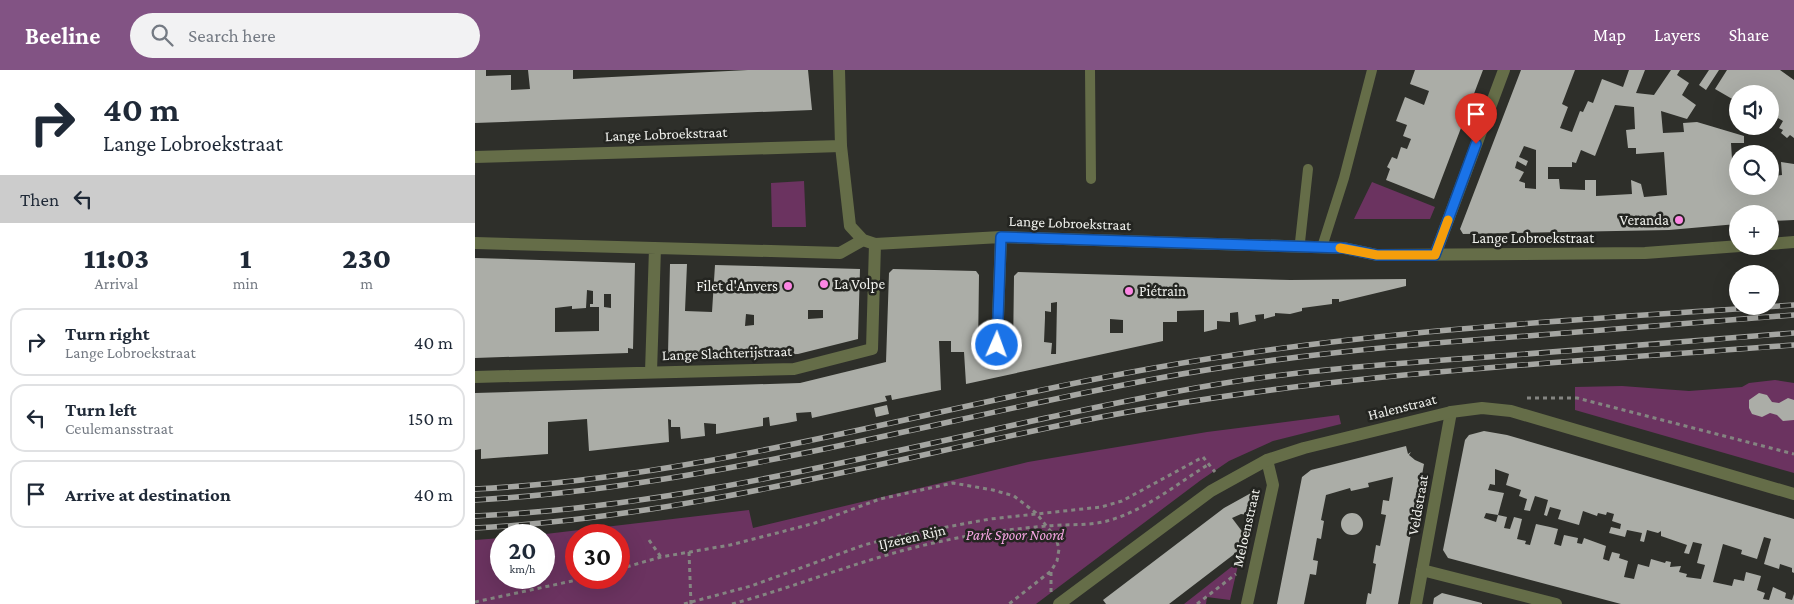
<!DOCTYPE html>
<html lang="en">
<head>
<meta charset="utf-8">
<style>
	body { margin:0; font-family:"Crimson Pro",serif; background:#f2f2f3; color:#1f2937; height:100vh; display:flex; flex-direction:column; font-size:19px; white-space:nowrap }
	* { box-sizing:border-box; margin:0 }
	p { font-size:16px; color:#747a83 }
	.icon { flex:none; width:28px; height:28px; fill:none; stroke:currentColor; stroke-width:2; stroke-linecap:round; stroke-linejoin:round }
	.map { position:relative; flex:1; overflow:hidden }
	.side { display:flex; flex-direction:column; background:#fff; width:475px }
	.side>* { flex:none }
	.banner { background:#fff; color:#1f2937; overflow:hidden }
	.fabs { position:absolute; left:1254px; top:15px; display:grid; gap:10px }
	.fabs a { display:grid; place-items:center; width:50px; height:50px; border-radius:50%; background:#fff; box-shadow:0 5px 20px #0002; font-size:25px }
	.speed { position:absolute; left:15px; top:454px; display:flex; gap:10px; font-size:25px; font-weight:700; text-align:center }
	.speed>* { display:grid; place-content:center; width:65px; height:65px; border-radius:50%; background:#fff; box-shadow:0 5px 20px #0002; line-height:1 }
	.speed small { font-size:12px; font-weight:400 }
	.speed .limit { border:8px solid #d22; background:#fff; color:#111 }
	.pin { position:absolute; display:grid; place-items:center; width:42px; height:42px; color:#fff; margin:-51px -21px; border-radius:50% 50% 50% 0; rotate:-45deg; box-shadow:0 0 5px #0007 }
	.pin .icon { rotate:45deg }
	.me { position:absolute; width:55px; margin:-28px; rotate:2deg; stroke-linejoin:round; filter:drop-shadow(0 0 4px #0008) }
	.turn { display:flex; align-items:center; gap:18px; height:105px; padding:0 20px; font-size:22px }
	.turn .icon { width:65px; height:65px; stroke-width:2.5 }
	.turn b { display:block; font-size:35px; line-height:42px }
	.then { display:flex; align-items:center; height:48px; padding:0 20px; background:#0003; gap:10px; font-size:19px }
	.eta { display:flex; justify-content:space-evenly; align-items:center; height:85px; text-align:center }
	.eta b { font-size:30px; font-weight:800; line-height:35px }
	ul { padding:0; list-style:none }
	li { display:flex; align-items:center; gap:15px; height:68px; margin:0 10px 8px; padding:0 10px; border:2px solid #e0e1e3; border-radius:15px }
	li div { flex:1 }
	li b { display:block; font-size:19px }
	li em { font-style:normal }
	header { display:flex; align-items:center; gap:30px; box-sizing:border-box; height:70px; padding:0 25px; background:#825384; color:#fff }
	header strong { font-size:24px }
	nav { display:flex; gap:28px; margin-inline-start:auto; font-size:18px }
	.search { width:350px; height:45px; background:#f2f2f3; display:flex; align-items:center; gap:12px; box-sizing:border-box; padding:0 18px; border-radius:28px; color:#747a83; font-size:19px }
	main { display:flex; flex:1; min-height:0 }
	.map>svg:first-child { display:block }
</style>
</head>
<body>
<header>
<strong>Beeline</strong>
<div class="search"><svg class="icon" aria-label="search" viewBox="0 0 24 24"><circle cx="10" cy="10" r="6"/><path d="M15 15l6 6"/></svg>Search here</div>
<nav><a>Map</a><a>Layers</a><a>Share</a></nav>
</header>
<main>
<section class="side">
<div class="banner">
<div class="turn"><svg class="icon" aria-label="right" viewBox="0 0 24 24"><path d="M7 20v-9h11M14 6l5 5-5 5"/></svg><div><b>40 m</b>Lange Lobroekstraat</div></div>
<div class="then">Then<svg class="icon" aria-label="left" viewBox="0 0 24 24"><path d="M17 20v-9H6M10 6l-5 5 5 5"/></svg></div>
</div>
<div class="eta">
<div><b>11:03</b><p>Arrival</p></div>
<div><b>1</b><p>min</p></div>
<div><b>230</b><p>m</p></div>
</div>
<ul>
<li><svg class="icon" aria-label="right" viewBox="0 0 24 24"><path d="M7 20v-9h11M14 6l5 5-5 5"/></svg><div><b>Turn right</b><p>Lange Lobroekstraat</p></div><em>40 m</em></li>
<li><svg class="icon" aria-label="left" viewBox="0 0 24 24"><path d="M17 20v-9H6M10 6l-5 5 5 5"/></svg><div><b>Turn left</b><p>Ceulemansstraat</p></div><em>150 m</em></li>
<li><svg class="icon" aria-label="arrive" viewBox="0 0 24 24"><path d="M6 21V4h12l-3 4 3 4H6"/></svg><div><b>Arrive at destination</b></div><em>40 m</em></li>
</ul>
</section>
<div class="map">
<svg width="1319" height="534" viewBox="0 0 1319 534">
	<rect width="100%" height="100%" fill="#2e2f2a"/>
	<!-- green -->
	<path fill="#6b3360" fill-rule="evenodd" d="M329,111L331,157H297L296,113Z
		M897,112L960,137L955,149H879Z
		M1300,310L1319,313V403L1100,340V317L1147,316L1214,321L1267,317L1274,313Z
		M864,345L866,354L798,371L754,391L726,410L561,534H0V470L26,468V508H69V465H62L274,440L278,458L553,392L732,362ZM101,465H144V508H101Z
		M764,491L755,530L732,527L731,534H709Z"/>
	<!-- building -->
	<path fill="#abada7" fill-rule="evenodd" d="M0,0H11V6L36,5V20L55,19L53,0H98V9L273,0H333L337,40L0,53Z
		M940,0H1008L959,129L911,110L915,99L912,97L917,87L922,89L926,77L932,79L936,69L928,66L932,55L921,51L930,27L949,35L954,21L935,14Z
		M1046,0H1100L1087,34L1093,37L1085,58L1097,62L1105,41L1108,42L1113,31L1118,33L1127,9L1148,17L1154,0H1170L1161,23L1179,25L1196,0H1205L1202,5L1214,13L1207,25L1221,35L1212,49L1186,41L1188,63L1209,62L1208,53L1222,52L1269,66V73H1256L1258,105H1262V116H1295V102L1300,101V106L1307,105L1306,92L1319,94V150L1295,151V144H1262V154L1194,160L988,164L985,159ZM1140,35L1159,37L1160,59L1151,60L1153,78H1161V84L1189,82L1192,125L1169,127L1166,114L1156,110L1157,124L1121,126V110H1110V120L1085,119L1084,109H1073V97H1097V92L1101,93L1106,80L1120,86ZM1049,76L1061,80V119L1050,118V113L1044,111L1049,102L1040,98L1042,91L1051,96L1053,91L1044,87Z
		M1234,0H1244L1231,20L1224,15Z
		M1252,0H1305L1319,10V68L1315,65L1312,68L1306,63L1308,60L1304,58L1308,51L1303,48L1299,54L1295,51V24H1262V41L1255,36L1259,30L1240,19Z
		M0,188L160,193L158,279L153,278V283L0,288ZM112,220L118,221V234H115V237H124V261L80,262V238L97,236V239L111,238ZM129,224H136V238L129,237Z
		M195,194H212L210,241L237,242L240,195L385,199L383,269L323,284L196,288L193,284ZM333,240H348V248L333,249ZM271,244L279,245V255L270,256Z
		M418,199L501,201L504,205L503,282H519L538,283L539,206L543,202L815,210L931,209V216L864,232V229H857V234L827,238V241L815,244L800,243V246L789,249V244L780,245L781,251L764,255L763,242L755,243V252L742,251V259L729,262V240L702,241V252H688V271L491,314L489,282H476V271H464L466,320L417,330L416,325L410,326L412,331L337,348L336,342L321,343L322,351L312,353L295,356L294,347L288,348V356L241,364V354L229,353L230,366L206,369L205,357H196V350L193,349L194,372L114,381L112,349L73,352V384L6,389V379L0,380V323L325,313L411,292L414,203ZM582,232L581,284H576L577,273L569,272L570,248V241L576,242V233ZM635,249L648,250V263H635Z
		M1284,323L1292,325L1297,332L1304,333L1313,328L1319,330V350L1308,351L1302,345L1295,343L1287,347L1277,344L1274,338V330Z
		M412,335L414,344L401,347L399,338Z
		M1009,361L1032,365L1319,449V503L1317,502V498L1305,494L1304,499L1289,494L1296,469L1289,467L1282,489L1266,484L1267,480L1248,474L1238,512L1257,516L1259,509L1269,511L1271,502L1286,506L1282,520L1290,523L1288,529L1294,530L1298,517L1311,523L1310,528L1317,530L1319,524V534H1146L973,488L968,480L990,370L994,365ZM1020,399L1034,404L1031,415L1046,420L1044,426L1052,429L1049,440L1055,441L1060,426L1073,430L1069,445L1072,446L1075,437L1086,440L1083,449L1104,455L1108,441L1122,446L1123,443L1131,445L1132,442L1139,444L1137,451L1146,454L1145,459L1136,457L1134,463L1150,467L1152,460L1167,463L1165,471L1169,472L1172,460L1183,463L1186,461V466L1212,475L1209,483L1214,484L1218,472L1227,474L1222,493L1230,495L1226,509L1211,507L1212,504L1204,502L1206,496L1195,497L1196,492L1191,491L1190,493L1176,489L1174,497L1163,494L1159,509L1149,507L1153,491L1144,488L1145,484L1137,482L1134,491L1128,489L1131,476L1109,468L1107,474L1102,473L1103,468L1089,465L1086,476L1079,474L1083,459L1075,457L1061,454L1055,475L1050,474L1051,471L1042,469L1047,449L1039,447L1035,459L1029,458L1032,447L1023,445L1029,423L1013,420L1015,414L1020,415ZM1011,443L1023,445L1021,452L1009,448Z
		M931,376L933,384L936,382L934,385L940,390L949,394L923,534H891L893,523L896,524L901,494L898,493L901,475L905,476L911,445L906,444L908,430L914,431L918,407L893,413L894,417L876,421L875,418L851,425L846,450L849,451L846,469L842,468L838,490L843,491L841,505L835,504L829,534H802L827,407L836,400Z
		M776,423H783L785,428L781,446L766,444L757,448L775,472L694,534H631L628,530L749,438Z
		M866 454a11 11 0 1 1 22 0a11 11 0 1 1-22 0Z
		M967,523L1007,533V534H958L959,528Z"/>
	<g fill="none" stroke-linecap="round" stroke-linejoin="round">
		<!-- path -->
		<path stroke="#848581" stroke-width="3" stroke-dasharray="4 4" stroke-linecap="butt" d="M1052,328H1102L1319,384
			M174,470L186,487
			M214,482L216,534
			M144,499L186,487L255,475L306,462L340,453L405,429L478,413L518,420L539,426L561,443L581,468L584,479L582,491L576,501L534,534
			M576,522V501
			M0,532L111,508
			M209,534L276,516L389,475L428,465L515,449L626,437L647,431L728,387L740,402
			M257,534C327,515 392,487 463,472C499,464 536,459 572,456C591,454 613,456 632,451C669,441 702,414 734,394
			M722,534L761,504"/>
		<!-- service -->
		<path stroke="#656d48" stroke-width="10" d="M615,0L616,109
			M825,172L833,99
			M847,177L869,108L897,0"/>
		<!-- minor -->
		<path stroke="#656d48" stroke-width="12" d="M366,76L375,156L388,170L400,174L526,167L869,178L902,185L1170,183L1265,176
			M0,173L365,183L388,170
			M1295,174L1319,172
			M960,185L1029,0
			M522,275L526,167
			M176,302L180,178
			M0,307L319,299L397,279L400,174
			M947,500L1081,534
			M772,534L798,415L792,390
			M941,534L976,342"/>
		<!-- tertiary -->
		<path stroke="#656d48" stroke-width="12" d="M0,87L366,76L364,0
			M584,534L736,421L792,390L829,378L976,342L1007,338L1036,341L1319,424"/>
		<!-- rail casing -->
		<g stroke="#a5a6a2" stroke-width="5.5">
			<path id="rail" d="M0,419C231,408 452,338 679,298C890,260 1105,250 1319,235
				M0,430C232,417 452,352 679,309C802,286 927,275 1052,266C1141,259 1230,252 1319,245
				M0,446C251,435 492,357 738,315C833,299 930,293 1025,286C1123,279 1221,271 1319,263
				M0,458C213,447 418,388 626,347C854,303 1088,293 1319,275"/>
		</g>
		<!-- rail -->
		<use href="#rail" stroke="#242521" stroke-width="4" stroke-dasharray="11" stroke-linecap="butt"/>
	</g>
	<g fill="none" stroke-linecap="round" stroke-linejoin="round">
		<!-- route casing -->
		<g stroke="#114b97" stroke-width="12">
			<path id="route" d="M522,275L526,167L869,178L902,185H960L1001,74"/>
		</g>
		<!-- route -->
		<use href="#route" stroke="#1a73e8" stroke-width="9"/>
		<!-- slow -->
		<path stroke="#f59e0b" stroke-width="9" d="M865,178L902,185H960L973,150"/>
	</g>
	<!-- markers -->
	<g fill="#fc86e3" stroke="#242521" stroke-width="2">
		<circle cx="1204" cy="150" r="5"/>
		<circle cx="349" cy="214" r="5"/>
		<circle cx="313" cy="216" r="5"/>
		<circle cx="654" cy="221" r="5"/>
	</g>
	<g text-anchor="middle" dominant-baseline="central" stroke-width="5" stroke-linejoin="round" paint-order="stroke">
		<!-- street labels -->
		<g font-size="15" fill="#f0f1ed" stroke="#242521">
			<text transform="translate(191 64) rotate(-2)">Lange Lobroekstraat</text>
			<text transform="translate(595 153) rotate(2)">Lange Lobroekstraat</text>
			<text x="1058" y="168">Lange Lobroekstraat</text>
			<text transform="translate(252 283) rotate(-2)">Lange Slachterijstraat</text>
			<text transform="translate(927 337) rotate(-14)">Halenstraat</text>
			<text transform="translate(943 435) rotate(-80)">Veldstraat</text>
			<text transform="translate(771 458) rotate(-77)">Meloenstraat</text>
			<text transform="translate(437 467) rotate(-13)">IJzeren Rijn</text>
		</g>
		<!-- poi labels -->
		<g font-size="15" fill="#f0f1ed" stroke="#242521" text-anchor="end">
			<text x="1194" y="150">Veranda</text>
			<text x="359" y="214" text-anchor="start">La Volpe</text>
			<text x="303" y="216">Filet d'Anvers</text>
			<text x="664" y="221" text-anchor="start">Piétrain</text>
		</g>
		<!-- park labels -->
		<g font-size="15" font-style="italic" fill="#f7a6e4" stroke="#242521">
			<text x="540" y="465">Park Spoor Noord</text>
		</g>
	</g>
</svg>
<div class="fabs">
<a><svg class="icon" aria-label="sound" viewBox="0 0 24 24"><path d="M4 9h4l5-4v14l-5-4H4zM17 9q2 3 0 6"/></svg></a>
<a><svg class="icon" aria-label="search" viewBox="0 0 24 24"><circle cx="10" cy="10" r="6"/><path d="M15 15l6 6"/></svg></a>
<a>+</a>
<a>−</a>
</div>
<div class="speed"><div>20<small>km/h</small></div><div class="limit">30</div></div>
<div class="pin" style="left:1001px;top:74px;background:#d93025"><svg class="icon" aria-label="arrive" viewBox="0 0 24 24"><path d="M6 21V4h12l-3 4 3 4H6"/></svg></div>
<svg class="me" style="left:522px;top:275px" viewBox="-20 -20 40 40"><circle r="17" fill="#1a73e8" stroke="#fff" stroke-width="3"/><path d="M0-11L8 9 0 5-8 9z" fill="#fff"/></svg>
</div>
</main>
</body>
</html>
